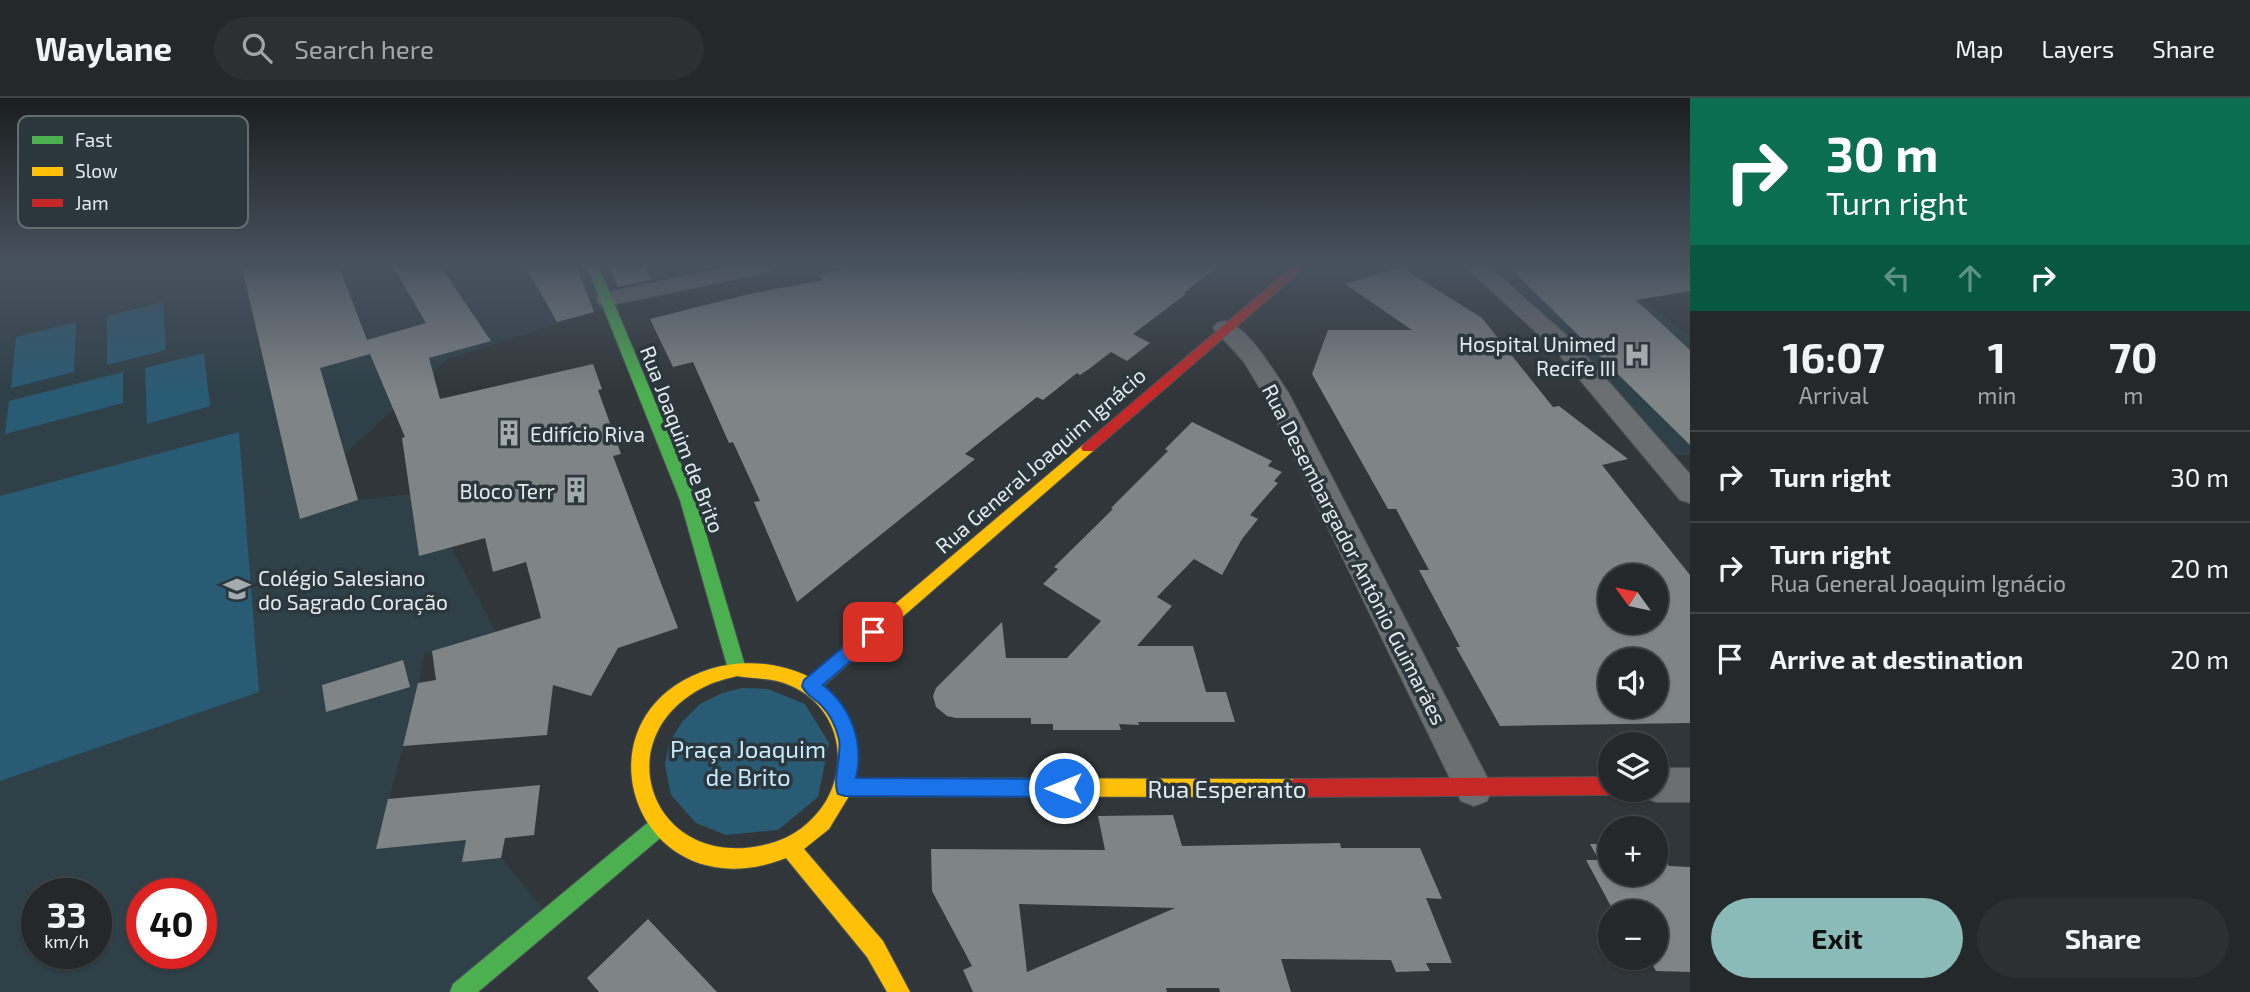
<!DOCTYPE html>
<html lang="en">
<head>
<meta charset="utf-8">
<style>
	body { margin:0; font-family:"Exo 2",sans-serif; background:#2c3033; color:#f1f3f6; height:100vh; display:flex; flex-direction:column; font-size:26px; white-space:nowrap }
	* { box-sizing:border-box; margin:0 }
	p { font-size:23px; color:#a3a6a9 }
	.icon { flex:none; width:38px; height:38px; fill:none; stroke:currentColor; stroke-width:2; stroke-linecap:round; stroke-linejoin:round }
	.map { position:relative; flex:1; overflow:hidden }
	.sheet { display:flex; flex-direction:column; background:#24282b; width:560px }
	.sheet>* { flex:none }
	.banner { background:#0b6e4f; color:#fff; overflow:hidden }
	.needle { width:46px; rotate:303deg }
	.controls { position:absolute; left:1598px; top:466px; display:grid; gap:14px }
	.controls a { display:grid; place-items:center; width:70px; height:70px; border-radius:50%; background:#24282b; box-shadow:0 2px 5px #0004,0 0 0 2px #414447; font-size:35px }
	.speed { position:absolute; left:21px; top:780px; display:flex; gap:14px; font-size:35px; font-weight:700; text-align:center }
	.speed>* { display:grid; place-content:center; width:91px; height:91px; border-radius:50%; background:#24282b; box-shadow:0 2px 5px #0004,0 0 0 2px #414447; line-height:1 }
	.speed small { font-size:18px; font-weight:400 }
	.speed .limit { border:10px solid #d22; background:#fff; color:#111 }
	.pin { position:absolute; display:grid; place-items:center; width:60px; height:60px; color:#fff; margin:-30px; border-radius:14px; box-shadow:0 4px 10px #0006 }
	.me { position:absolute; width:77px; margin:-38px; rotate:270deg; stroke-linejoin:round; filter:drop-shadow(0 0 5px #0008) }
	.turn { display:flex; align-items:center; gap:24px; height:147px; padding:0 21px; font-size:32px }
	.turn .icon { width:91px; height:91px; stroke-width:2.5 }
	.turn b { display:block; font-size:49px; line-height:60px }
	.lanes { display:flex; align-items:center; height:66px; padding:0 21px; background:#0003; justify-content:center; gap:35px; direction:ltr }
	.lanes .off { opacity:.35 }
	.eta { display:flex; justify-content:space-evenly; align-items:center; height:119px; text-align:center }
	.eta b { font-size:42px; font-weight:700; line-height:49px }
	.button { display:flex; gap:14px; margin-top:auto; padding:14px 21px }
	.button a { flex:1; height:80px; border-radius:42px; background:#8bbbb9; color:#111; font-size:28px; font-weight:700; line-height:80px; text-align:center }
	.button a+a { background:#2c3033; color:#f1f3f6 }
	ul { padding:0; list-style:none }
	li { display:flex; align-items:center; gap:21px; height:91px; padding:0 21px; border-top:2px solid #414447 }
	li div { flex:1 }
	li b { display:block; font-size:26px }
	li em { font-style:normal }
	header { display:flex; align-items:center; gap:42px; box-sizing:border-box; height:98px; padding:0 35px; background:#24282b; border-bottom:2px solid #414447 }
	header strong { font-size:33px }
	nav { display:flex; gap:38px; margin-inline-start:auto; font-size:24px }
	.search { width:490px; height:63px; background:#2c3033; display:flex; align-items:center; gap:18px; box-sizing:border-box; padding:0 24px; border-radius:38px; color:#a3a6a9; font-size:26px }
	main { display:flex; flex:1; min-height:0 }
	.map>svg:first-child { display:block }
</style>
</head>
<body>
<header>
<strong>Waylane</strong>
<div class="search"><svg class="icon" aria-label="search" viewBox="0 0 24 24"><circle cx="10" cy="10" r="6"/><path d="M15 15l6 6"/></svg>Search here</div>
<nav><a>Map</a><a>Layers</a><a>Share</a></nav>
</header>
<main>
<div class="map">
<svg width="1690" height="894" viewBox="0 0 1690 894">
	<rect width="100%" height="100%" fill="#303639"/>
	<!-- built -->
	<path fill="#2f4048" fill-rule="evenodd" d="M0,169H593L611,209L448,261L345,356L358,402L410,396L446,387L451,449L496,534L424,556L418,592L376,750L466,742L463,764L501,760L550,819L461,894H0ZM37,796H96V856H37ZM142,796H201V856H142Z
		M1592,178L1622,187L1690,238V357H1670L1559,228L1514,187Z"/>
	<!-- green -->
	<path fill="#2a5b74" d="M163,204L166,252L107,267V218Z
		M76,224L74,274L11,290L16,239Z
		M204,255L210,308L147,326L145,270Z
		M123,274V305L5,336L9,303Z
		M239,334L259,594L0,683V398Z
		M742,590L768,591L805,606L829,645L818,699L778,732L726,737L696,725L671,697L665,667L669,645L682,624L700,606L722,595Z"/>
	<!-- building -->
	<path fill="#7f8487" fill-rule="evenodd" d="M242,169H339L367,242L426,225L393,169H441L491,243L429,260L440,301L593,266L602,291L598,292L621,356L613,358L678,530L618,550L591,598L553,587L547,637L403,648L418,585L436,582L432,553L541,520L526,464L493,474L485,440L419,458L402,340L405,339L370,256L320,270L358,402L300,421Z
		M526,169H577L594,214L557,224Z
		M610,169H645L651,182L618,189Z
		M856,169H1217L1184,195L1186,196L1133,236L1150,245L1127,263L1111,254L1089,271L1080,277L1077,275L1043,302L1037,299L965,356L975,361L797,504L754,404L760,403L733,344L729,345L693,264L673,269L650,221L749,196L823,182L819,177Z
		M1401,169L1482,220L1553,309L1559,308L1628,361L1602,367L1690,477V625L1500,628L1456,549H1460L1419,472H1429L1396,411H1388L1312,276L1328,232H1412L1345,186ZM1610,478H1656V523H1610ZM1610,562H1656V607H1610Z
		M1509,169H1690V193L1636,202L1690,252V347Z
		M1192,324L1272,363L1268,368L1282,374L1274,383L1278,385L1250,417L1258,421L1242,441L1222,477L1194,461L1157,499L1172,508L1137,548H1193L1206,594H1226L1235,624H1138L1139,627L1119,626L1121,632H1053V626H1031V620H956L947,618L936,609L933,598L936,590L1002,524L1006,560H1067L1101,523L1043,486L1058,471L1054,469L1113,411L1111,410L1168,353L1165,351Z
		M403,562L410,589L326,614L322,587Z
		M540,687L534,737L505,740L501,760L462,764L466,742L376,751L388,701Z
		M1173,717L1182,748L1340,745L1341,750H1420L1442,801L1426,800L1452,865H1426L1430,873L1396,874L1391,862L1281,861L1291,894H1220L1219,890H1166L1167,894H973L963,872L972,868L932,793L931,751L1105,752L1098,718ZM1019,806L1175,810L1027,874Z
		M1590,746H1610V775H1656V747L1669,768L1690,769V874L1656,873L1648,859H1656V814H1614L1586,762H1599Z
		M648,821L717,894H599L587,880Z"/>
	<g fill="none" stroke-linecap="round" stroke-linejoin="round">
		<!-- street casing -->
		<g stroke="#4d5356" stroke-width="2">
			<path id="street" d="M729,169H772L769,174L761,176L607,208L599,206L596,201L599,196L607,194Z
				M1466,169H1490L1572,242L1690,376V405L1680,402L1555,252Z
				M1225,223C1249,229 1274,274 1288,294L1487,679L1492,691L1487,703L1474,708L1461,703L1262,294L1244,264L1213,230L1217,225Z
				M1656,670H1690V704H1656L1643,699L1640,691H1656Z"/>
		</g>
		<!-- fast casing -->
		<g stroke="#4d5356" stroke-width="2">
			<path id="fast" d="M587,169H599L696,402L746,571L743,576L737,578L731,576L728,571L680,402Z
				M658,720L665,722L668,729L665,736L478,894H450L453,886L651,722Z"/>
		</g>
		<!-- slow casing -->
		<g stroke="#4d5356" stroke-width="2">
			<path id="slow" d="M1088,345L1093,347L1095,350L1093,353L822,589C849,613 863,644 855,680L1294,681L1301,684L1304,690L1301,696L1294,699L849,698L829,731L804,751L883,843L910,894H887L867,859L786,760C636,819 566,617 710,571C741,561 779,564 809,579L1083,347ZM737,578C754,581 774,580 789,587C836,606 851,660 826,703C813,724 793,740 768,746C654,776 603,642 702,590C713,584 725,581 737,578Z"/>
		</g>
		<!-- jam casing -->
		<g stroke="#4d5356" stroke-width="2">
			<path id="jam" d="M1292,169H1305L1093,353H1083L1081,350L1083,347Z
				M1610,679V691H1618L1610,697L1294,699L1287,696L1284,690L1287,684L1294,681Z"/>
		</g>
		<!-- street -->
		<use href="#street" fill="#6b6f71" fill-rule="evenodd"/>
		<!-- fast -->
		<use href="#fast" fill="#4caf50" fill-rule="evenodd"/>
		<!-- slow -->
		<use href="#slow" fill="#ffc107" fill-rule="evenodd"/>
		<!-- jam -->
		<use href="#jam" fill="#c62828" fill-rule="evenodd"/>
	</g>
	<!-- sky -->
	<linearGradient id="sky" x2="0" y2="1"><stop stop-color="#1a1e1f"/><stop offset="0.57" stop-color="#48525f"/><stop offset="1" stop-color="#48525f" stop-opacity="0"/></linearGradient>
	<rect width="1690" height="294" fill="url(#sky)"/>
	<!-- route -->
	<path fill="#1a73e8" stroke="#114b97" stroke-width="2" d="M873,527L879,529L881,534L879,539L823,587C852,610 864,645 856,680L1064,681L1071,683L1073,690L1071,696L1064,699L845,698L838,696C832,683 842,658 839,641C836,629 830,616 821,607C814,600 806,597 802,588L804,582L867,529Z"/>
	<!-- icons -->
	<defs>
		<g id="hospital-bare" transform="scale(2.1)"><path d="M-5-5h3v3.5h4V-5h3V5h-3V1.5h-4V5h-3Z" fill="#a4abaf" stroke="#2c373d" stroke-width="2.5" paint-order="stroke"/></g>
		<g id="building-bare" transform="scale(2.1)"><path d="M-4-6H4V6H1V3H-1V6H-4ZM-2.5-4.3h1.7v1.8h-1.7ZM.8-4.3h1.7v1.8H.8ZM-2.5-1h1.7V.8h-1.7ZM.8-1h1.7V.8H.8Z" fill="#a4abaf" stroke="#2c373d" stroke-width="2.5" paint-order="stroke"/></g>
		<g id="school-bare" transform="scale(2.1)"><path d="M0-5L7-2L0 1L-7-2ZM-4 1L0 2.5L4 1V4Q0 6-4 4Z" fill="#a4abaf" stroke="#2c373d" stroke-width="2.5" paint-order="stroke"/></g>
	</defs>
	<g fill-rule="evenodd">
		<use href="#hospital-bare" x="1637" y="257"/>
		<use href="#building-bare" x="509" y="335"/>
		<use href="#building-bare" x="576" y="392"/>
		<use href="#school-bare" x="237" y="491"/>
	</g>
	<g text-anchor="middle" dominant-baseline="central" stroke-width="7" stroke-linejoin="round" paint-order="stroke">
		<!-- poi labels -->
		<g font-size="21" fill="#e3eaee" stroke="#2c373d" text-anchor="end">
			<text x="1616" y="245">Hospital Unimed<tspan x="1616" dy="24">Recife III</tspan></text>
			<text x="530" y="335" text-anchor="start">Edifício Riva</text>
			<text x="555" y="392">Bloco Terr</text>
			<text x="258" y="479" text-anchor="start">Colégio Salesiano<tspan x="258" dy="24">do Sagrado Coração</tspan></text>
		</g>
		<!-- street labels -->
		<g font-size="21" fill="#e3eaee" stroke="#2c373d">
			<text transform="translate(683 341) rotate(69)">Rua Joaquim de Brito</text>
			<text transform="translate(1040 362) rotate(-41)">Rua General Joaquim Ignácio</text>
			<text transform="translate(1355 456) rotate(63)">Rua Desembargador Antônio Guimarães</text>
		</g>
		<!-- near-park labels -->
		<g font-size="24" fill="#c7eafe" stroke="#2c373d">
			<text x="748" y="650">Praça Joaquim<tspan x="748" dy="28">de Brito</tspan></text>
		</g>
		<!-- near-street labels -->
		<g font-size="24" fill="#e3eaee" stroke="#2c373d">
			<text x="1227" y="690">Rua Esperanto</text>
		</g>
	</g>
	<!-- legend -->
	<rect x="18" y="18" width="230" height="112" rx="10" fill="#2c373d" stroke="#636d72" stroke-width="2"/>
	<rect x="32" y="38" width="31" height="8" fill="#4caf50"/>
	<rect x="32" y="69" width="31" height="9" fill="#ffc107"/>
	<rect x="32" y="101" width="31" height="8" fill="#c62828"/>
	<g font-size="19" fill="#e3eaee">
		<text x="75" y="49">Fast</text>
		<text x="75" y="80">Slow</text>
		<text x="75" y="112">Jam</text>
	</g>
</svg>
<div class="controls">
<a><svg class="needle" viewBox="-14 -14 28 28"><path d="M0-13l5 13h-10z" fill="#e53935"/><path d="M0 13l5-13h-10z" fill="#a3a6a9"/></svg></a>
<a><svg class="icon" aria-label="sound" viewBox="0 0 24 24"><path d="M4 9h4l5-4v14l-5-4H4zM17 9q2 3 0 6"/></svg></a>
<a><svg class="icon" aria-label="layers" viewBox="0 0 24 24"><path d="M12 4l9 5-9 5-9-5zM3 14l9 5 9-5"/></svg></a>
<a>+</a>
<a>−</a>
</div>
<div class="speed"><div>33<small>km/h</small></div><div class="limit">40</div></div>
<div class="pin" style="left:873px;top:534px;background:#d93025"><svg class="icon" aria-label="arrive" viewBox="0 0 24 24"><path d="M6 21V4h12l-3 4 3 4H6"/></svg></div>
<svg class="me" style="left:1064px;top:690px" viewBox="-20 -20 40 40"><circle r="17" fill="#1a73e8" stroke="#fff" stroke-width="3"/><path d="M0-11L8 9 0 5-8 9z" fill="#fff"/></svg>
</div>
<section class="sheet">
<div class="banner">
<div class="turn"><svg class="icon" aria-label="right" viewBox="0 0 24 24"><path d="M7 20v-9h11M14 6l5 5-5 5"/></svg><div><b>30 m</b>Turn right</div></div>
<div class="lanes"><svg class="icon off" aria-label="left" viewBox="0 0 24 24"><path d="M17 20v-9H6M10 6l-5 5 5 5"/></svg><svg class="icon off" aria-label="ahead" viewBox="0 0 24 24"><path d="M12 20V5M6 11l6-6 6 6"/></svg><svg class="icon" aria-label="right" viewBox="0 0 24 24"><path d="M7 20v-9h11M14 6l5 5-5 5"/></svg></div>
</div>
<div class="eta">
<div><b>16:07</b><p>Arrival</p></div>
<div><b>1</b><p>min</p></div>
<div><b>70</b><p>m</p></div>
</div>
<ul>
<li><svg class="icon" aria-label="right" viewBox="0 0 24 24"><path d="M7 20v-9h11M14 6l5 5-5 5"/></svg><div><b>Turn right</b></div><em>30 m</em></li>
<li><svg class="icon" aria-label="right" viewBox="0 0 24 24"><path d="M7 20v-9h11M14 6l5 5-5 5"/></svg><div><b>Turn right</b><p>Rua General Joaquim Ignácio</p></div><em>20 m</em></li>
<li><svg class="icon" aria-label="arrive" viewBox="0 0 24 24"><path d="M6 21V4h12l-3 4 3 4H6"/></svg><div><b>Arrive at destination</b></div><em>20 m</em></li>
</ul>
<div class="button"><a>Exit</a><a>Share</a></div>
</section>
</main>
</body>
</html>
